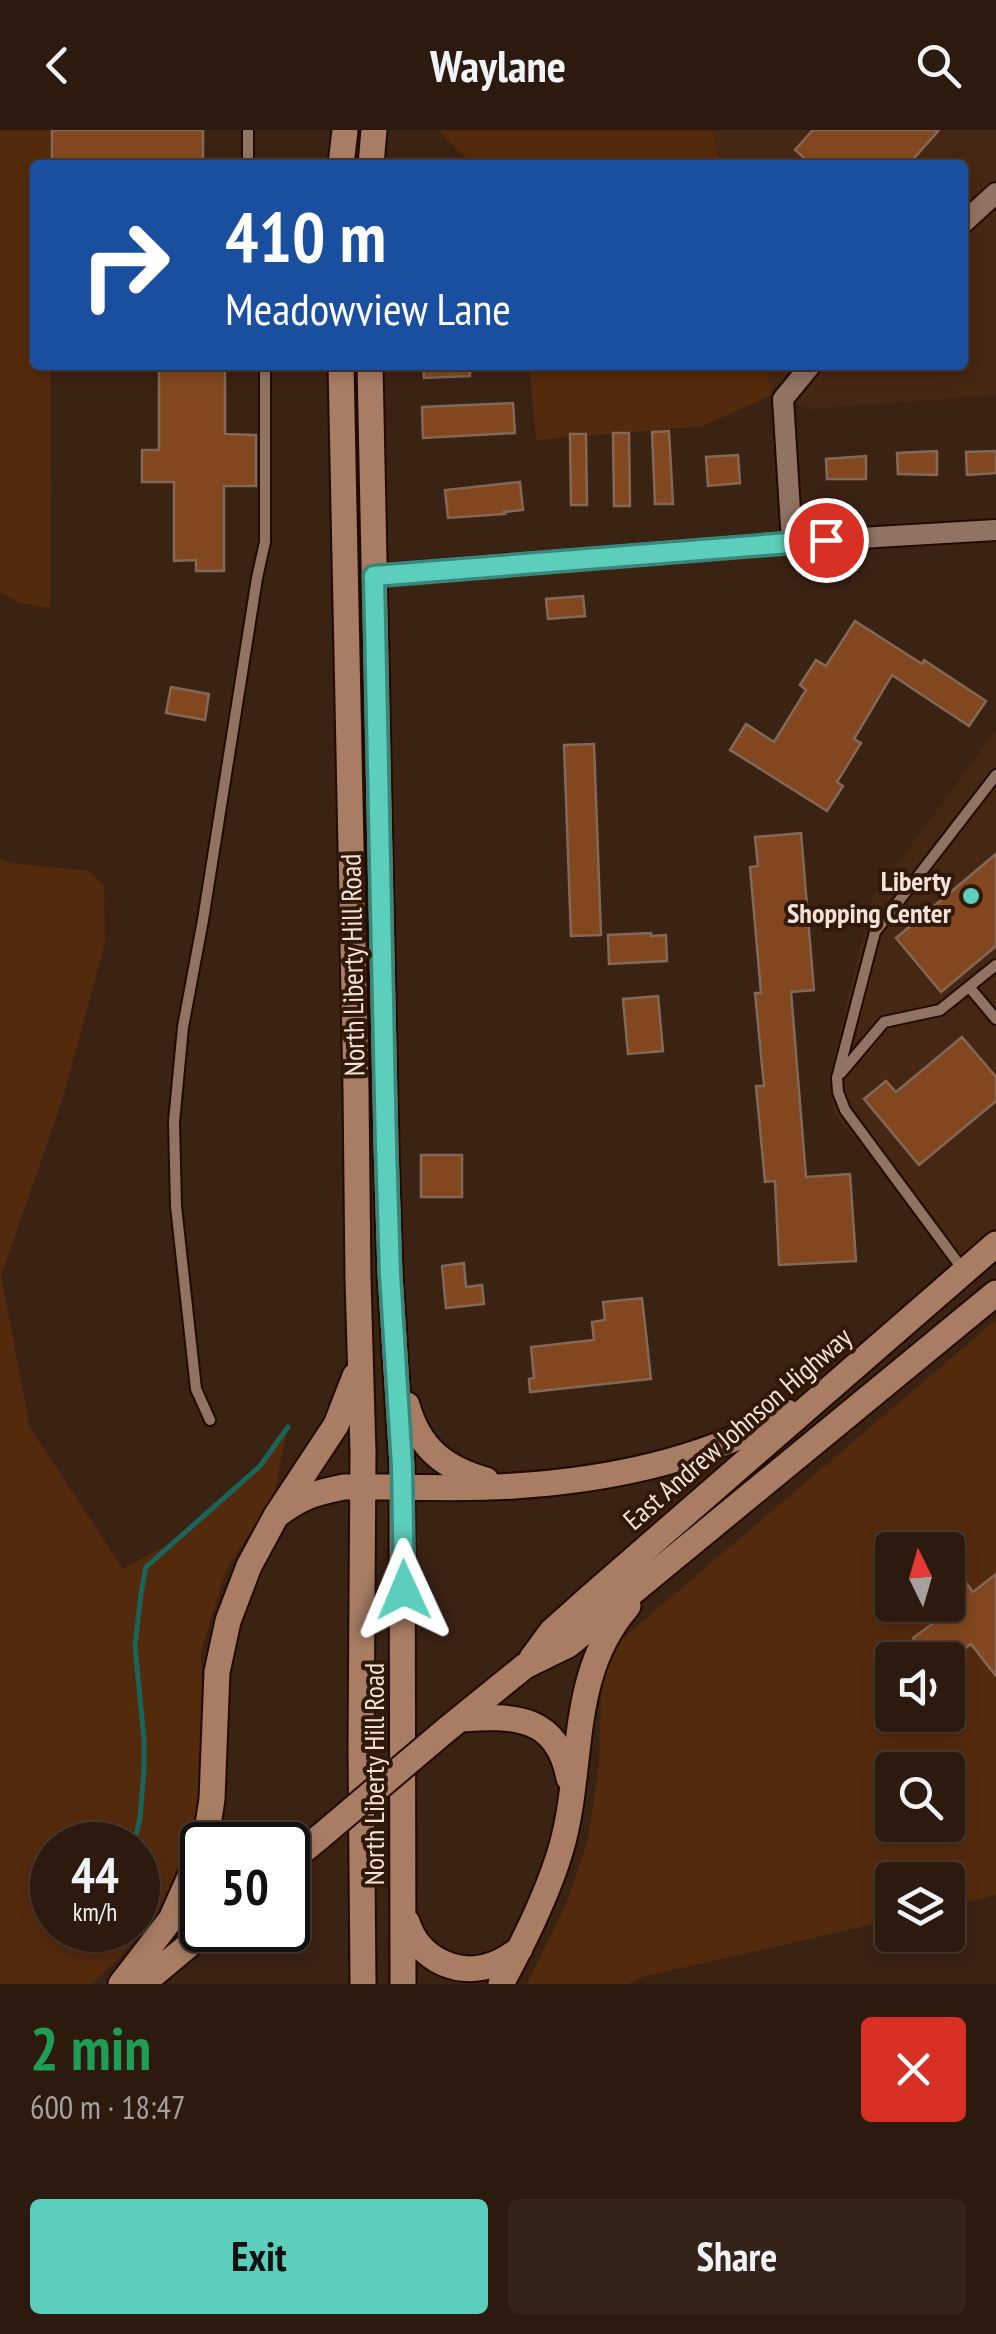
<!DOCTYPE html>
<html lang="en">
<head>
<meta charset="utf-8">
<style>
	body { margin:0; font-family:"PT Sans Narrow",sans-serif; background:#342318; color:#f1f3f6; height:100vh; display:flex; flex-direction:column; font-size:38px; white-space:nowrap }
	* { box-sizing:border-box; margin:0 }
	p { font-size:32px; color:#a6a19e }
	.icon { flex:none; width:55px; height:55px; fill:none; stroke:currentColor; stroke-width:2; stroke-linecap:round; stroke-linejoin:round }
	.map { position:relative; height:1854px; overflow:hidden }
	.panel { display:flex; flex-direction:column; background:#2c1a0f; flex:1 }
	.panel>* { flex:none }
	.top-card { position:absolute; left:30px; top:30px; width:938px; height:210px; border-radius:10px; box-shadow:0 5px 15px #0003,0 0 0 2px #48382f; background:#1a4fa0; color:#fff; overflow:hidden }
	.needle { width:65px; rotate:355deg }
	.tools { position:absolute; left:875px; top:1402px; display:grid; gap:20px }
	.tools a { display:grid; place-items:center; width:90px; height:90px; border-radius:10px; background:#2c1a0f; box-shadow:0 5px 15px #0003,0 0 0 2px #48382f; font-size:50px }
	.speed { position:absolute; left:30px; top:1692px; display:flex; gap:20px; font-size:50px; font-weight:700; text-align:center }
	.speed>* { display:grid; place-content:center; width:130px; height:130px; border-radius:50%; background:#2c1a0f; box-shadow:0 5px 15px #0003,0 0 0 2px #48382f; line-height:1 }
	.speed small { font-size:25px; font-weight:400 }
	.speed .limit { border:5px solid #111; border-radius:15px; background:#fff; color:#111 }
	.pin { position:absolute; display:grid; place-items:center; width:85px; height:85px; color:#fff; margin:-42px; border:5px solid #fff; border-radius:50%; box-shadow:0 2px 10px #0007 }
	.me { position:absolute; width:110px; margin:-55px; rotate:359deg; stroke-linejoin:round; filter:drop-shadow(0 0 8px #0008) }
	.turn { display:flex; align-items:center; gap:35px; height:210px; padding:0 30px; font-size:45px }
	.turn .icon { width:130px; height:130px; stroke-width:2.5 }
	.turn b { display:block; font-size:70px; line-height:85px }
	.round { display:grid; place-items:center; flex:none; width:105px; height:105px; border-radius:10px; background:#342318 }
	.summary { display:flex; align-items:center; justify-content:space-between; height:170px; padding:0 30px }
	h1 { font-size:60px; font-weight:600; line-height:75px; color:#1e9e55 }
	.primary-button { display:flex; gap:20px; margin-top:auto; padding:20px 30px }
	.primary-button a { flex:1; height:115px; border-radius:10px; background:#5bcebc; color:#111; font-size:40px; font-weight:600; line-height:115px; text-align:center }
	.primary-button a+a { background:#342318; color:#f1f3f6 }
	header { display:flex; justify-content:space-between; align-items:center; height:130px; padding:0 30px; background:#2c1a0f; font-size:45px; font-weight:600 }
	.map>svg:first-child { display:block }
</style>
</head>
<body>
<header><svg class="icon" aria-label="back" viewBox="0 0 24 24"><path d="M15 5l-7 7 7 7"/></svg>Waylane<svg class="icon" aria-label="search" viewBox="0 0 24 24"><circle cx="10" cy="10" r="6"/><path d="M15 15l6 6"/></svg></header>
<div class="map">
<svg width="996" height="1854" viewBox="0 0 996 1854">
	<rect width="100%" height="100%" fill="#3b2314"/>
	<!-- built -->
	<path fill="#462714" d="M713,0H996V265L810,279L772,265L766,235H962V35H721Z
		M996,600V1114L964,1141L834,983L828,952L871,770Z"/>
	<!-- green -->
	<path fill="#542a0c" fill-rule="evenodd" d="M0,0H53L52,35H35V235H51L50,478L19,473L0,461Z
		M438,0H713L721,35H472Z
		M529,235H766L772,265L702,296L536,310Z
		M0,729L9,733L90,741L104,756L105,813L62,971L1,1146L30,1298L123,1439L183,1406L260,1336L288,1297L273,1367L227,1438L201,1521L204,1620L199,1679L191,1721L164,1778L121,1826L91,1854H0ZM52,1715H138V1800H52Z
		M996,1190V1765L948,1777V1750H892V1790L642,1847L628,1854H527L567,1772L588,1710L599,1634L602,1538L622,1509ZM892,1420H948V1475H892ZM892,1530H948V1585H892ZM892,1640H948V1695H892Z"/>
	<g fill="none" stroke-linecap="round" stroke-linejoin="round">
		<!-- stream -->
		<path stroke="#1a645a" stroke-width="5" d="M134,1715L140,1688L144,1640V1609L135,1516L141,1463L146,1437L260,1336L288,1297"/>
	</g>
	<!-- building -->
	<path fill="#82471f" stroke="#846857" stroke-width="2.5" d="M52,0H203V35H52Z
		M813,0H939L908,35H812L795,20Z
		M159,235H225V304L256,305V356H224V441H196V430L174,431V352H142V320H159Z
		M423,235H470V246L424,248Z
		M513,273L515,303L423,308L422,277Z
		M669,301L673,374H655L652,302Z
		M613,303H629L630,376H614Z
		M570,304H586L587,375H571Z
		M937,321V345L898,344L897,323Z
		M996,321V343L967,345L966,322Z
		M738,325L740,353L708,356L706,327Z
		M866,326V349H827L826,329Z
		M520,352L523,380L504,382L505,384L448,388L445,360Z
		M583,466L585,486L548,489L546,469Z
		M855,491L922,534L924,530L986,571L969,596L892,545L854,609L861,613L837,652L843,656L827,681L730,620L746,594L774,612L806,560L800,555L816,530L826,536Z
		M171,557L209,564L205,590L166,583Z
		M594,614L601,805L571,806L564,615Z
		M801,703L814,860L791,862L806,1047L850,1044L856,1131L779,1135L775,1051L765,1052L756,956H764L755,863H761L750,737L758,736L755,707Z
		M996,724V816L941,862L896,808Z
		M651,803V806L666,805L667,831L609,834L608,805Z
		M658,866L663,921L628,924L623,869Z
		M962,907L996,947V971L919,1035L864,969L886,951L896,962Z
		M421,1025H462V1067H421Z
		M464,1133L466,1157L482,1155L484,1174L446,1178L442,1136Z
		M642,1168L651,1249L530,1262L529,1249L534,1248L531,1217L594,1210L592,1192L605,1190L603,1172Z
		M948,1429L973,1462L996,1444V1546L971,1514L950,1530H930L913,1508L939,1489L936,1484L942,1480L938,1475H948Z"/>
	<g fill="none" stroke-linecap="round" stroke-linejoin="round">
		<!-- service casing -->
		<g stroke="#210b01" stroke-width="14">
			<path id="service" d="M248,35V0
				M970,858L996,889
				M841,943L884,892L940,880L996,835
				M964,1141L845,980L838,962L837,948L875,802L996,645
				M210,1290L196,1259L176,1076L174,992L183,897L203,790L257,448L265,412V235"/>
		</g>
		<!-- minor casing -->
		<g stroke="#210b01" stroke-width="24">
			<path id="minor" d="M962,94L996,63
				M792,412L783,269L811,235
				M374,445L792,412L996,400"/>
		</g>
		<!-- secondary casing -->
		<g stroke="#210b01" stroke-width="29">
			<path id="secondary" d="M341,35L345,0
				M371,35L374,0
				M341,235L356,960L358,1149L363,1322L361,1617L363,1854
				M370,235L386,1016L390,1144L402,1336L403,1854
				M407,1275C419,1318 444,1338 486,1350
				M276,1386C300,1367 314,1363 344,1357C400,1356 458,1360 514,1356C607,1350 705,1331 787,1282
				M532,1528L552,1501L590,1467L996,1114
				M461,1589C515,1585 557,1586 569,1648
				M446,1600L525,1536L568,1515L996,1163
				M205,1715L212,1669L217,1542L228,1491L249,1436L276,1386L336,1295L355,1246
				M288,1733L321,1706
				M407,1792C419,1830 461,1850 499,1832C506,1829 513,1824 520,1819
				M121,1854L171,1789L202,1720
				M142,1854L207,1800
				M501,1854C524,1812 547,1766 561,1719C585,1636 567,1546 628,1476"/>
		</g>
		<!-- service -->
		<use href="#service" stroke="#907362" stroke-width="10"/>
		<!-- minor -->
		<use href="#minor" stroke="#907362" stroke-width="20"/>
		<!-- secondary -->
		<use href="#secondary" stroke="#a87d64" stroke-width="25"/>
		<!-- secondary-bridge casing -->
		<g stroke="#210b01" stroke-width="29" stroke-linecap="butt">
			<path id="secondary-bridge" d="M321,1706L446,1600"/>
		</g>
		<!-- secondary-bridge -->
		<use href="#secondary-bridge" stroke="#a87d64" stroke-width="25"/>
	</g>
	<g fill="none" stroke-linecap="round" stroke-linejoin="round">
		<!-- route casing -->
		<g stroke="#3b867a" stroke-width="25">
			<path id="route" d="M404,1460L402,1336L390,1144L386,1016L374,446L826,410"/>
		</g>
		<!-- route -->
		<use href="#route" stroke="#5bcebc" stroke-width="18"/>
	</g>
	<!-- markers -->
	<circle fill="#5bcebc" stroke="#31190a" stroke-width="4" cx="971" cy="766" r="10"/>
	<g text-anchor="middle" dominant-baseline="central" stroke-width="8" stroke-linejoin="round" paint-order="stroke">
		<!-- poi labels -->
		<g font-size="28" font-weight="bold" fill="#f3e2d9" stroke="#31190a" text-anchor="end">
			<text x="951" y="750">Liberty<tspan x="951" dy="32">Shopping Center</tspan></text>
		</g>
		<!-- street labels -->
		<g font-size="28" fill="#f3e2d9" stroke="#31190a">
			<text transform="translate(352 835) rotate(-91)">North Liberty Hill Road</text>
			<text transform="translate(737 1298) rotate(-41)">East Andrew Johnson Highway</text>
			<text transform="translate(373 1644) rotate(-90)">North Liberty Hill Road</text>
		</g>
	</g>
</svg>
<div class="tools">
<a><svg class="needle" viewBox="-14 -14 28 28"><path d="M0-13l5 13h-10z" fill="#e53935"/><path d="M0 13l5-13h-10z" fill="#a6a19e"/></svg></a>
<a><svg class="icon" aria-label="sound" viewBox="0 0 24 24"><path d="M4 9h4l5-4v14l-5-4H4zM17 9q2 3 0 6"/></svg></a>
<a><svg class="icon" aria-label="search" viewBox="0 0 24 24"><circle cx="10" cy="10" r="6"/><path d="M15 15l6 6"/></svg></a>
<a><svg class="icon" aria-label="layers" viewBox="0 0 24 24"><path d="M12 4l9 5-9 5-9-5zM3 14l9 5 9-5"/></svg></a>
</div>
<div class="speed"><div>44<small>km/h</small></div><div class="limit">50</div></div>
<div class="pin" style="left:826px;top:410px;background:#d93025"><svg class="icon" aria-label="arrive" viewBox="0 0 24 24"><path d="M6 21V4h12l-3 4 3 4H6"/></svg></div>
<svg class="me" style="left:404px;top:1460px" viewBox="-20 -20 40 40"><path d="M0-17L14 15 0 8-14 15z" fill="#5bcebc" stroke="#fff" stroke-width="4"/></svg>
<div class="top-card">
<div class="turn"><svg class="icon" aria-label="right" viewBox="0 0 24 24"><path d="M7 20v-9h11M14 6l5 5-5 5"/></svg><div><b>410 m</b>Meadowview Lane</div></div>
</div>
</div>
<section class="panel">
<div class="summary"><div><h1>2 min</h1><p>600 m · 18:47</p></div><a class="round" style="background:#d93025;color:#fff"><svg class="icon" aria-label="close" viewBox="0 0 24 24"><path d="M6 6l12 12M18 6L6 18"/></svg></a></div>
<div class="primary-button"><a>Exit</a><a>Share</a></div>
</section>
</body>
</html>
